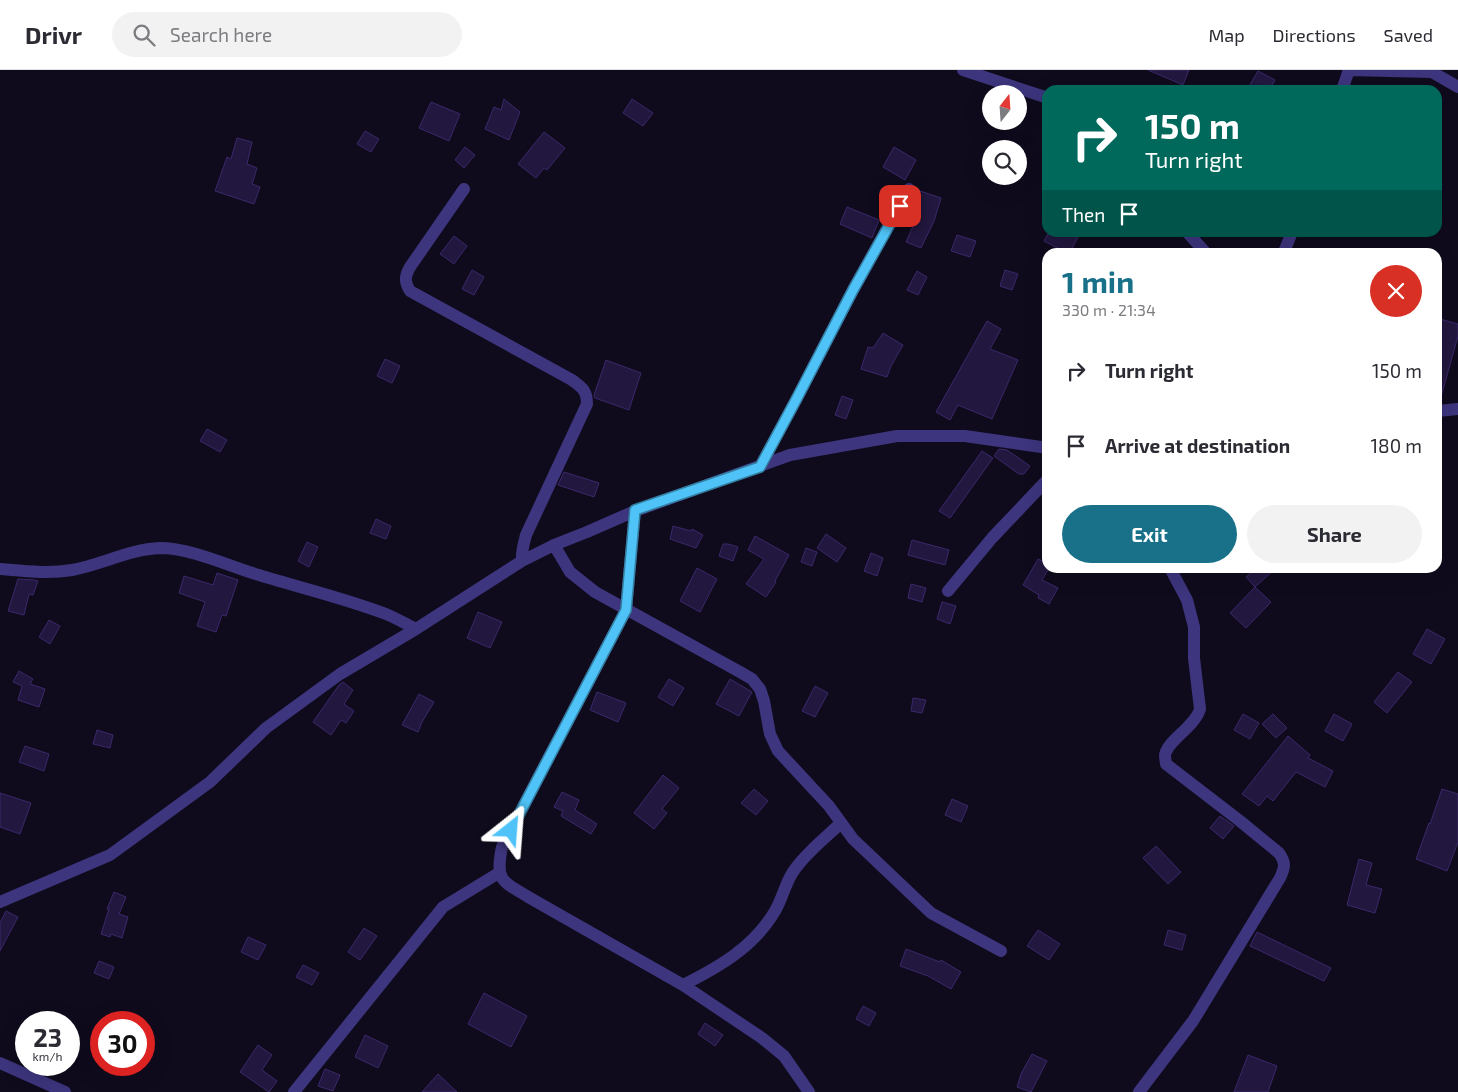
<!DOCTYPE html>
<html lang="en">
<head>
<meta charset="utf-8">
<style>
	body { margin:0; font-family:"Exo 2",sans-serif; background:#f2f2f3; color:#2b2b33; height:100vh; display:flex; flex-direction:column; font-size:19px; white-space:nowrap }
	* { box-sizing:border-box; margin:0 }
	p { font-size:16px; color:#7c7c81 }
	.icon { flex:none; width:28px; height:28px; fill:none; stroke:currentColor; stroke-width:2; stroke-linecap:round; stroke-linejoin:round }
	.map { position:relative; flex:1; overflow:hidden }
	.panel { position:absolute; left:1042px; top:178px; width:400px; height:325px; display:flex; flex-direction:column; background:#fff; border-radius:15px; box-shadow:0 5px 20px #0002 }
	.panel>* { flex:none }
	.guide { position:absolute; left:1042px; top:15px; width:400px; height:152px; border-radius:15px; box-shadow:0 5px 20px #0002; background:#00695c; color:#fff; overflow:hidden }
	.needle { width:32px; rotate:17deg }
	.fabs { position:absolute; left:982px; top:15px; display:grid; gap:10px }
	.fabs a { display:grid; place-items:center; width:45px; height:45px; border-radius:50%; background:#fff; box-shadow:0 5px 20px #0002; font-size:25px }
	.speed { position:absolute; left:15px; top:941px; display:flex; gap:10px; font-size:25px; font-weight:700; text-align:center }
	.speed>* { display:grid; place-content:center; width:65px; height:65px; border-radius:50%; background:#fff; box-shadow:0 5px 20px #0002; line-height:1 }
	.speed small { font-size:12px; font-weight:400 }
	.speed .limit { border:8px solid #d22; background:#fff; color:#111 }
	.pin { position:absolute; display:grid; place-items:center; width:42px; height:42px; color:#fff; margin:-21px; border-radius:10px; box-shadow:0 2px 8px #0006 }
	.me { position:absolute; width:55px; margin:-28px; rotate:28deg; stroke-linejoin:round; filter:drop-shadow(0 0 4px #0008) }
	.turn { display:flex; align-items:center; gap:18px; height:105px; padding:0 20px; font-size:22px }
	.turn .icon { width:65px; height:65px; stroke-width:2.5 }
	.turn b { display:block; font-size:35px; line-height:42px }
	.then { display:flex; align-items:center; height:48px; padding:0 20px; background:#0003; gap:10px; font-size:19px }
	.round { display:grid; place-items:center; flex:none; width:52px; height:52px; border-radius:26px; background:#f2f2f3 }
	.overview { display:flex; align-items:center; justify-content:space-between; height:85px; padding:0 20px }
	h1 { font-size:30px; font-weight:700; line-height:38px; color:#187189 }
	.button { display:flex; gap:10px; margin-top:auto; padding:10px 20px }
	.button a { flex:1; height:58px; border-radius:30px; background:#187189; color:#fff; font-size:20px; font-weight:700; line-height:58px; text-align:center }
	.button a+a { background:#f2f2f3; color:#2b2b33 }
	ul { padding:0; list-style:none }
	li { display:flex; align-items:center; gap:15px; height:75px; padding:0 20px }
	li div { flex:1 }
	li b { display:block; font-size:19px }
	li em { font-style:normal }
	header { display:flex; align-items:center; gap:30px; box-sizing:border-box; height:70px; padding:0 25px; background:#fff; border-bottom:1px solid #e1e1e2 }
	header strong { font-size:24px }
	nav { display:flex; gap:28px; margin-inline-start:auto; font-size:18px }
	.search { width:350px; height:45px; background:#f2f2f3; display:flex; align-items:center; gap:12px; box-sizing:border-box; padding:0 18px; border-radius:28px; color:#7c7c81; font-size:19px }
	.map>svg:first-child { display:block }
</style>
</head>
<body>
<header>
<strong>Drivr</strong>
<div class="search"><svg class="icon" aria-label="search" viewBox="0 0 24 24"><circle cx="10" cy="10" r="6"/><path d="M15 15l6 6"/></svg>Search here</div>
<nav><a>Map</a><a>Directions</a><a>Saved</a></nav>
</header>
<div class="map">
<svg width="1458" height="1022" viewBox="0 0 1458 1022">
	<rect width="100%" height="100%" fill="#0f0b1d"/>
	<!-- building -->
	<path fill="#22173e" stroke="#3b286b" d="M1148,0H1189L1183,15Z
		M1258,1L1275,10L1269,20H1247Z
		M504,29L520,42L509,70L485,59L494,37L501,40Z
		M632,29L653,43L643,56L623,43Z
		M431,32L460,44L449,71L419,58Z
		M365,61L379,69L371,82L357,74Z
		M544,62L565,78L547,100L544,98L536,108L518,94Z
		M237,68L252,72L247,94L257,98L252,114L260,117L254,134L215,121L227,87L231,89Z
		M465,77L475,85L464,98L455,90Z
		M894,77L916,90L905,110L883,97Z
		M917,120L941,128L934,151L921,178L906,172L918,145L906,141Z
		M847,137L879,150L872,168L840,154Z
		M1049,162H1068L1078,167L1070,182H1065L1044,171Z
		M957,165L976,171L970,187L951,181Z
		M454,166L467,176L454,194L440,184Z
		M472,200L484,207L474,225L462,219Z
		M1005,200L1018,204L1012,220L1000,216Z
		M917,201L927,207L918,225L907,220Z
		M1440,249L1458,254V266L1441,327L1438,326V259Z
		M987,251L1001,259L990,279L1018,290L992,349L958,335L950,350L936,342Z
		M883,263L903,275L891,296L887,307L861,299L868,277L873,278Z
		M385,289L400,296L392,313L377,306Z
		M606,290L641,303L629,340L595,328L594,325Z
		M842,326L853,330L846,349L835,345Z
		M207,359L227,370L220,382L200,371Z
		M999,379L1007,380L1030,396L1024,404H1019L994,386Z
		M982,381L993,388L950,448L939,441Z
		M564,402L599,413L594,427L558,415Z
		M376,449L391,456L386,469L370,463Z
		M673,456L691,461L692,459L703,465L696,478L670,469Z
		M826,464L846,478L837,492L817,478Z
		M755,466L789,485L775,511L776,512L766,527L746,514L764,489L748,480Z
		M912,470L949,480L945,495L908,485Z
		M307,472L318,477L309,497L298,491Z
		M723,474H728L738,477L733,491L719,486Z
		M806,478L817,482L812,496L801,492Z
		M871,483L883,488L877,506L864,501Z
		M1038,489L1048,494L1049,498L1042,510L1058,518L1049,534L1038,528L1039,525L1023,515Z
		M697,498L717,509L700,542L680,531Z
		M1257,498H1276L1255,517L1246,507Z
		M217,503L238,510L226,546L222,545L216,562L197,556L205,532L179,523L184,506L213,515Z
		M18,509L34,510L38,511L33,525L29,524L24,545L8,541Z
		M911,514L926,518L922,532L908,528Z
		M1255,517L1271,532L1246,558L1230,543Z
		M942,532L956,536L950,554L937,549Z
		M478,542L502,552L490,578L467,568Z
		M49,550L60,556L50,574L39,567Z
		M1427,559L1445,569L1431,594L1413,584Z
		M19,601L33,609L30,614L45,619L39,637L18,630L22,616L13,612Z
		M1398,602L1412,612L1387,643L1374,632Z
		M669,609L684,618L673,636L658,627Z
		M730,609L752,622L739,646L716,634Z
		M343,612L353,620L344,634L354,641L346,653L341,650L331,665L313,652L339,615Z
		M815,616L828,623L815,647L802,641Z
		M597,622L626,633L618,652L590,640Z
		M419,624L434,632L422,652L418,662L402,655Z
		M913,628L926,630L922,643L911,641Z
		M1243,644L1259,653L1250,669L1234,660Z
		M1273,644L1287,658L1276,668L1262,654Z
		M1334,644L1352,654L1343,671L1325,661Z
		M97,660L113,665L110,678L93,674Z
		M1288,666L1310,685L1308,688L1333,701L1325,717L1296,702L1273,731L1267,726L1259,736L1242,724Z
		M25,676L49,684L44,701L19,692Z
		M663,705L679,718L662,739L667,743L654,759L634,743Z
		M754,719L768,731L756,745L741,733Z
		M1442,719L1458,724V772L1447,801L1416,789L1429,753L1430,754Z
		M562,722L579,730L575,740L597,754L591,764L561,746L563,741L554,737Z
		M0,723L31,733L20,764L0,757Z
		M952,729L968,736L961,752L945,745Z
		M1220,746L1234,756L1223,769L1210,758Z
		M1156,776L1181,802L1168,814L1143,788Z
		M1359,789L1372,793L1366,815L1382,819L1375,843L1347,835Z
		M114,822L126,827L119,844L128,847L122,868L111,864L110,867L101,864L109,839H107Z
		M6,841L18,847L0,881V853Z
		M364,858L377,866L360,890L348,882Z
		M1038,860L1060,874L1049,890L1027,876Z
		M1168,860L1186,865L1182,880L1164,875Z
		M1257,862L1331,898L1324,911L1250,876Z
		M248,867L266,875L258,890L241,882Z
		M906,879L940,892L941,890L961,902L951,919L928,906L900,896Z
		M99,891L114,897L109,909L94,903Z
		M303,895L319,903L312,915L296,907Z
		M484,923L527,946L511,977L468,954Z
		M863,936L876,943L869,956L856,949Z
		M705,953L723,965L715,976L698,964Z
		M365,965L388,976L378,998L355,987Z
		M258,975L272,985L262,1000L277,1011L269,1022L240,1002Z
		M1032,984L1047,991L1031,1022L1017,1017L1021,1004Z
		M1248,985L1277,996L1268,1022H1234Z
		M325,999L340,1005L333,1021L318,1016Z
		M438,1004L457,1022H422Z"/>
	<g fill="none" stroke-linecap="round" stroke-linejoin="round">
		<!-- minor -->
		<path stroke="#3d357d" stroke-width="12" d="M963,0L1048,28
			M1348,0L1432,2L1458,17
			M1342,20L1349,0
			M464,119L410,197C405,206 404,211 410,221L572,310C582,318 587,320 587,334L526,465C524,473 521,482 522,491
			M1187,162L1205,182
			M1284,182L1292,162
			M1438,341L1458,339
			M760,397L797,328L853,220L909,119
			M635,441L626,540L502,777C495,811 502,811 530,828L683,915L762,968L784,986L809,1022
			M554,475L570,502L595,522L740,602L752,609L760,619L764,631L770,664L778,681L829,736L853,769L931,843L1001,881
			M0,499C24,501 48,504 72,500C101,495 130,479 160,478C192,478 228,496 259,505C301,518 344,528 386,544C396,548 406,554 416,559
			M948,521L992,468L1048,409
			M0,832L110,785L210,712L266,658L340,604L416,559L522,491L554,475L587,462L635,441L790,385L897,366H965L1048,378
			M683,915C719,897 754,877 775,841C783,828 785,812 795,799C807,782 826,767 841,753
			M0,993L65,1022
			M294,1022L443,837L497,804L500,806
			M1139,1022L1193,951L1280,808C1285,797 1286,793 1279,783L1240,751L1166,694C1166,693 1165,687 1165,686C1165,672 1195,657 1200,639L1194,588V557L1187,530L1170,498"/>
	</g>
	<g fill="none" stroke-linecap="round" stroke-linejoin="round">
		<!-- route casing -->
		<g stroke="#337fa1" stroke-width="12">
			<path id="route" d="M511,760L626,540L635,440L760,397L797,328L853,220L900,136"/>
		</g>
		<!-- route -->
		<use href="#route" stroke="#4fc3f7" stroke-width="9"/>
	</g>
</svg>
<div class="fabs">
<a><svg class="needle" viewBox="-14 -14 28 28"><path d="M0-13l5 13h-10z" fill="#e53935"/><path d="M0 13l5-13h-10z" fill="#7c7c81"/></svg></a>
<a><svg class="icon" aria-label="search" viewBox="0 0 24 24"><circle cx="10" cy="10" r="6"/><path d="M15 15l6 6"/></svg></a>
</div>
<div class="speed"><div>23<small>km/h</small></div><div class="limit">30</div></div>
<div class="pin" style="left:900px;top:136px;background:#d93025"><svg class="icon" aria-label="arrive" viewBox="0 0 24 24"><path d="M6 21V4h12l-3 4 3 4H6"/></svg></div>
<svg class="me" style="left:511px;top:760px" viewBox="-20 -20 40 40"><path d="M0-17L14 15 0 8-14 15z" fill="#4fc3f7" stroke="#fff" stroke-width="4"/></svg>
<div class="guide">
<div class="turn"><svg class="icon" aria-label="right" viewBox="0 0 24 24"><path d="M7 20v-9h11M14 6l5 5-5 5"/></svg><div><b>150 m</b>Turn right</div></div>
<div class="then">Then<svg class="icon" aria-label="arrive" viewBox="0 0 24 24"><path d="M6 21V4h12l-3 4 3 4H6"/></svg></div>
</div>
<section class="panel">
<div class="overview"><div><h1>1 min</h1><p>330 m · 21:34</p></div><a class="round" style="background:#d93025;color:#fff"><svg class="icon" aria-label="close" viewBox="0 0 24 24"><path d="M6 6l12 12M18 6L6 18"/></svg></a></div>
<ul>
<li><svg class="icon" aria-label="right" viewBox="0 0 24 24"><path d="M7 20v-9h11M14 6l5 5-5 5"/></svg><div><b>Turn right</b></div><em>150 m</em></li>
<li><svg class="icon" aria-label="arrive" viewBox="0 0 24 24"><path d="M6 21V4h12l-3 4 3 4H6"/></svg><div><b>Arrive at destination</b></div><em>180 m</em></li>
</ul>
<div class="button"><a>Exit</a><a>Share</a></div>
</section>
</div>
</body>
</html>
